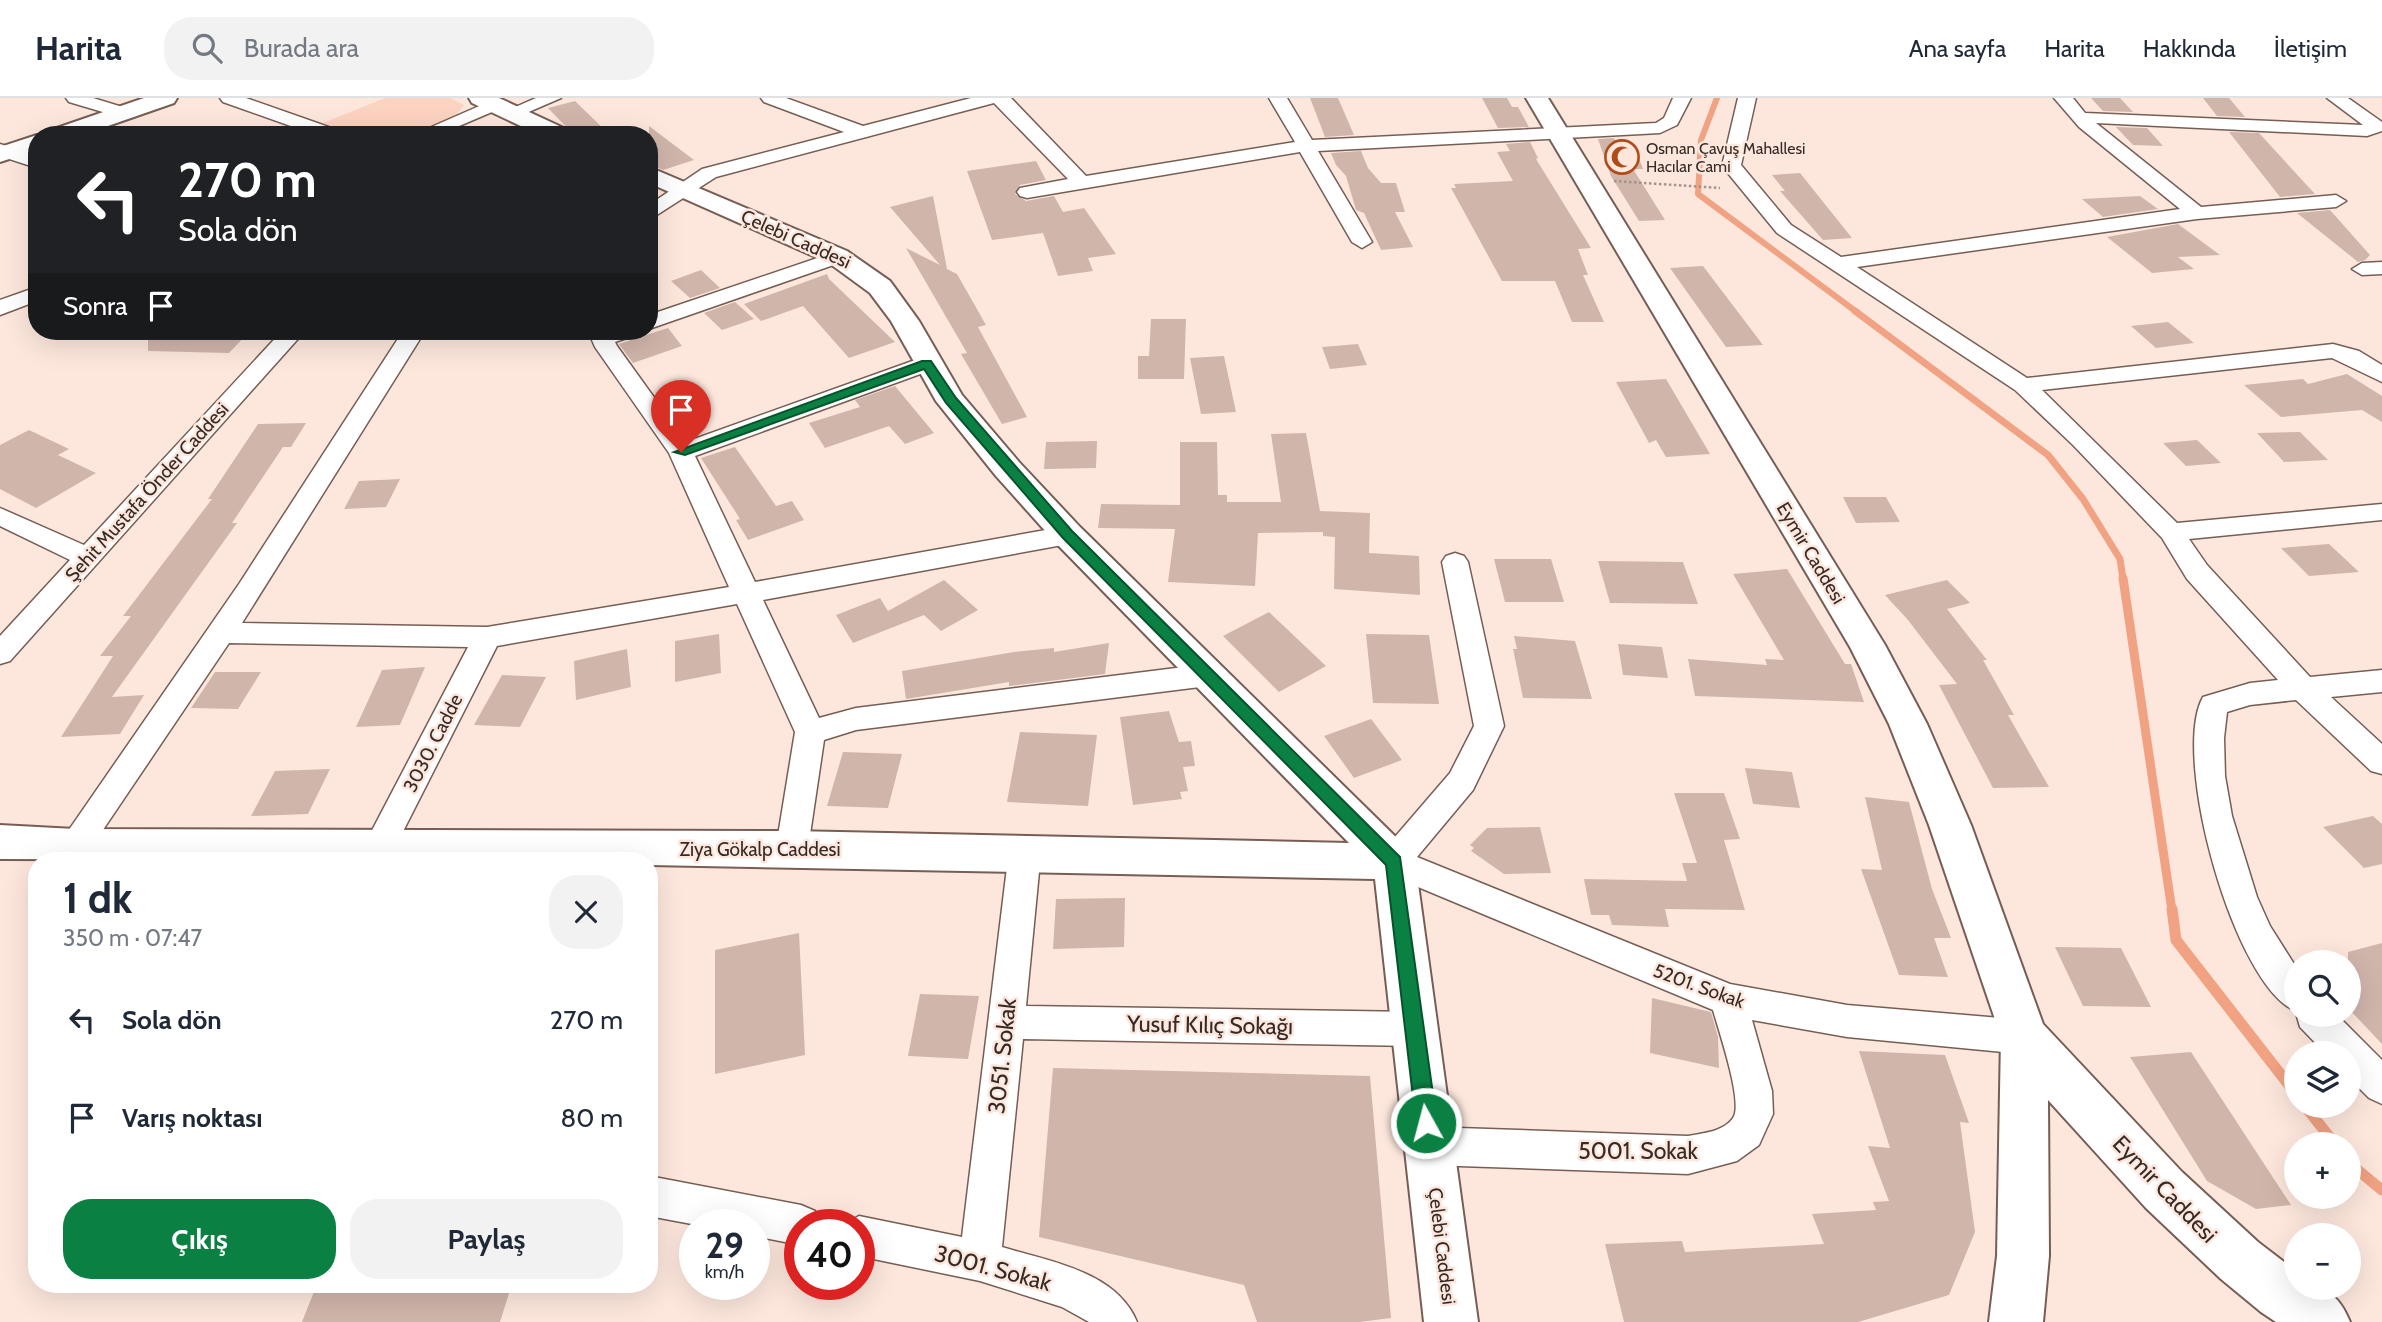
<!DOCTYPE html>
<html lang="tr">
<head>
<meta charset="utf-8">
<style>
	body { margin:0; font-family:Cabin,sans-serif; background:#f2f2f3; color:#1f2937; height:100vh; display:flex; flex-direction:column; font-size:26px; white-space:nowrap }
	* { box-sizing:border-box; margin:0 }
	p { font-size:23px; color:#747a83 }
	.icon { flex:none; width:38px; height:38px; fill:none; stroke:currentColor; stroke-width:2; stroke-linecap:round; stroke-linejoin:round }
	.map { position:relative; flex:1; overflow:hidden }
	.side { position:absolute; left:28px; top:754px; width:630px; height:441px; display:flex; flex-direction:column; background:#fff; border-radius:28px; box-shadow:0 7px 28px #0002 }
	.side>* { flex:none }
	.guide { position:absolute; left:28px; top:28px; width:630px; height:214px; border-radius:28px; box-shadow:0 7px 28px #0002; background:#202124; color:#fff; overflow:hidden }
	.fabs { position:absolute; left:2284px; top:852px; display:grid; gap:14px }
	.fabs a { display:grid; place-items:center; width:77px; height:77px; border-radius:50%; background:#fff; box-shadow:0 7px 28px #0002; font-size:35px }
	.speed { position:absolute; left:679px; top:1111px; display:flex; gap:14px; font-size:35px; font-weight:700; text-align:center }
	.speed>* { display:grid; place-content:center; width:91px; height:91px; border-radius:50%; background:#fff; box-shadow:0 7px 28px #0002; line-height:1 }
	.speed small { font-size:18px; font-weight:400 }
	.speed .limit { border:10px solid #d22; background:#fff; color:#111 }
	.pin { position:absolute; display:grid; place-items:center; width:60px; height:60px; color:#fff; margin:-72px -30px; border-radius:50% 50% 50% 0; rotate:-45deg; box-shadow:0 0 7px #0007 }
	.pin .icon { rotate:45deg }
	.me { position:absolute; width:77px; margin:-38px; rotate:353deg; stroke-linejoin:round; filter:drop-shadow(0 0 5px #0008) }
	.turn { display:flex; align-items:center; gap:24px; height:147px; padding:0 35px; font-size:32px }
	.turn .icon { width:91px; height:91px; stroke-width:2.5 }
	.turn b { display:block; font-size:49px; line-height:60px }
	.then { display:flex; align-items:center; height:66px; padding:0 35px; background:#0003; gap:14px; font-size:26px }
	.round { display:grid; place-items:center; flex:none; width:74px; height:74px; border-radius:28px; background:#f2f2f3 }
	.head { display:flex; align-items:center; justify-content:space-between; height:119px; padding:0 35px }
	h1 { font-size:42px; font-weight:700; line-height:52px }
	.action { display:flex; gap:14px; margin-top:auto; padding:14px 35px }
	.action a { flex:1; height:80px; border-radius:28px; background:#0b8043; color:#fff; font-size:28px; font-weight:700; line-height:80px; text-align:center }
	.action a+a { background:#f2f2f3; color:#1f2937 }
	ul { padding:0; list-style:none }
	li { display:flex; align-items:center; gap:21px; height:98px; padding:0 35px }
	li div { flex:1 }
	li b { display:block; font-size:26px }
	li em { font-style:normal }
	header { display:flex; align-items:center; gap:42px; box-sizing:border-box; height:98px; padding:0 35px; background:#fff; border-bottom:2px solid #e0e1e3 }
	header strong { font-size:33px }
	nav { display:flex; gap:38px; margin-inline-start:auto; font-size:24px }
	.search { width:490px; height:63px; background:#f2f2f3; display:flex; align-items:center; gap:18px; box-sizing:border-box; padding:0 24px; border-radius:28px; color:#747a83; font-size:26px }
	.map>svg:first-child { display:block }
</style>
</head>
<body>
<header>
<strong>Harita</strong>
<div class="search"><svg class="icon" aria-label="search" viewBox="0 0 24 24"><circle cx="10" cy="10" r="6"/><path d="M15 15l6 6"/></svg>Burada ara</div>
<nav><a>Ana sayfa</a><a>Harita</a><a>Hakkında</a><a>İletişim</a></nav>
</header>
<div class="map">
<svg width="2382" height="1224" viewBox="0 0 2382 1224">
	<rect width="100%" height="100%" fill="#fde7dd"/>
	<!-- green -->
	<path fill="#fcd2c1" d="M385,0H450L464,7C457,18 449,20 437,25C395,42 366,40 323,25Z"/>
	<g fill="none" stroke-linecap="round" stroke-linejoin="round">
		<!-- stream-far3 -->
		<path stroke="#f1a282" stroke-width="6" d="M1717,0L1701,42L1698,96L1858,215"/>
		<!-- stream-far2 -->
		<path stroke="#f1a282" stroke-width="7" d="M1855,213L2048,357L2083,401L2120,461L2123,481"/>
		<!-- stream-far1 -->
		<path stroke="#f1a282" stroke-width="9" d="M2123,480L2172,813"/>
		<!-- stream -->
		<path stroke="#f1a282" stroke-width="11" d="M2172,811L2176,842L2296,996
			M2305,1008L2335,1046
			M2348,1064L2382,1092"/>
	</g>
	<!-- building -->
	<path fill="#d0b5aa" d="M1310,0H1338L1354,37L1325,39Z
		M1482,0H1507L1512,9H1518L1529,29L1498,30Z
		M2091,0H2120L2133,14L2103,13Z
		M2203,0H2229L2245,19L2217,18Z
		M575,3L610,37H574L548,10Z
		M649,28L694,62L663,72L654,68L649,64Z
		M2116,29L2147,30L2163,48L2133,47Z
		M2229,34L2259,35L2315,96L2280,99Z
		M1614,40L1618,47H1634L1643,71H1633L1665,122L1639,123L1611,78L1598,41Z
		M1530,44L1538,60L1536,61L1591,150L1578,151L1588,177H1583L1604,224H1572L1555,183H1502L1451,90H1456L1454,86L1513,83L1497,54L1510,53L1506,46Z
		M1361,53L1368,70L1381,85H1396L1405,114H1395L1413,149L1381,152L1364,115L1356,112L1346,78L1336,67L1331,55Z
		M1036,63L1046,82L1020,87L1015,96L1026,103L1054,98L1063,114L1084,110L1116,156L1088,160L1093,173L1058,178L1043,135L992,142L967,73Z
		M1800,75L1852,140L1823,142L1780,93H1785L1772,77Z
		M933,98L947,171L957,176L986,227L978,229L1027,319L1002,326L961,256L967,255L906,150L940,167L890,109Z
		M2140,98L2158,111L2103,119L2082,101Z
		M2330,112L2370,157L2365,162L2358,164L2297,115Z
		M2178,126L2220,157L2178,159L2194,171L2152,175L2107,139Z
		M1703,168L1763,247L1726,249L1670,170Z
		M701,172L720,190L690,200L671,183Z
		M827,176L829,181L895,244L849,260L803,208L761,223L744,206Z
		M735,204L754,221L722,232L704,215Z
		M1151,221H1186L1184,281H1138V258H1149Z
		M2168,224L2194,245L2156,250L2131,228Z
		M668,230L682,248L633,265L619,246Z
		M148,233H250L229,255L148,253Z
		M1358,246L1367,267L1330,271L1322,249Z
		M1224,258L1236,314L1201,316L1190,260Z
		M2347,276L2382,298V324L2362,312L2281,319L2244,287L2303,281L2308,286Z
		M1666,281L1710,356L1666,359L1656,342L1649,345L1616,284Z
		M895,288L934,335L905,346L889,328L825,350L809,325L860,309L855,302Z
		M306,325L291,349H283L232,425H237L112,599L144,597L120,636L61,639L113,558H100L131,518H123L212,401H208L258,326Z
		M29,332L69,351L58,357L96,375L36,410L0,391V347Z
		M2300,334L2328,362L2284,364L2257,335Z
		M1306,335L1320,413L1370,415L1369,455L1419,458L1420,497L1334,491L1335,439L1323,438V434L1258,435L1255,488L1168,484L1175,431L1098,430L1101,406L1180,407V344H1217L1218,397H1227V404H1281L1271,336Z
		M2197,342L2221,365L2186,368L2163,345Z
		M1097,343L1096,370L1044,371L1046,344Z
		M735,349L776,408L792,403L804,422L748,442L736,422L740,421L701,360Z
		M400,381L386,409L344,411L359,383Z
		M1843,399H1886L1900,424L1856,425Z
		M2329,446L2359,474L2309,478L2281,450Z
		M1494,461H1551L1564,504H1505Z
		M1598,463L1683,464L1698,506L1610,505Z
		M1787,471L1845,566H1851L1864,604L1695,598L1688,561L1767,567L1765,561L1784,562L1733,476Z
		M944,482L978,512L941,533L924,517L853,545L836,517L880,500L888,513Z
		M1947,482L1970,505L1947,511L1987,562H1983L2014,617H2008L2049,689L1993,690L1939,587L1957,586L1908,522L1885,497Z
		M1269,514L1326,568L1279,594L1223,538Z
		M719,536L721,575L675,584V543Z
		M1366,536L1429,537L1439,606L1373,605Z
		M1514,538L1575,543L1592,601L1523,600L1513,551H1517Z
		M1109,545L1105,576L1009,588V584L906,601L902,573L1014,554L1054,550V554Z
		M1618,546L1662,549L1668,580L1623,577Z
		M627,551L631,589L576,602L574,563Z
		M425,569L400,627L356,629L382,572Z
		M215,574H261L238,611L191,610Z
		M502,577L546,579L520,629L474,627Z
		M1169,613L1179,644L1191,643L1195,668L1183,669L1188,693L1180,694L1182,701L1133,707L1120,619Z
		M1371,621L1402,662L1354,680L1324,638Z
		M1020,634L1097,637L1088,708L1007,704Z
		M843,654L902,656L888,710L827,708Z
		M1745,670L1792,674L1800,710L1753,706Z
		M330,671L308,716L251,718L275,673Z
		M1674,695H1724L1740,741L1724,742L1745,812L1665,811L1669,829L1612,827L1609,817H1591L1584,781L1687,783L1682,765H1697Z
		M1865,699L1909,704L1932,791L1951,840H1934L1948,879L1899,877L1861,771L1882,772Z
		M2373,718L2382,726V766L2364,770L2323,729Z
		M1540,729L1551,775L1504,776L1471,753L1474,750L1470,747L1487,730Z
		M1125,800L1124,849L1053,851L1056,801Z
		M799,835L805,957L715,976V852Z
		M2382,845V946L2348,910V854Z
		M2055,849L2121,850L2151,909L2083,908Z
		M920,896L979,898L968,961L908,958Z
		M1652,900L1711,914L1718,939L1719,970L1650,955Z
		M1859,953L1945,957L1969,1025L1960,1024L1975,1134L1949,1197L1858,1224H1624L1605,1146L1682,1143L1685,1154L1824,1146L1812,1116L1876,1112L1873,1104L1889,1103L1868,1048L1890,1050Z
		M2191,954L2291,1107L2256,1111L2207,1083L2130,959Z
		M1053,970L1370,978L1391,1220L1360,1224H1257L1244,1187L1039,1139Z
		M317,1186H512L500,1224H302Z"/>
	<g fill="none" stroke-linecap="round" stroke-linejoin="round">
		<!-- street casing -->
		<g stroke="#765e54" stroke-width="3">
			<path id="street" d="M66,0H93L129,11L132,15L123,20L69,4Z
				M220,0H246L340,33L343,37H316L223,4Z
				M536,0H561L517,19H505L502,15Z
				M761,0H786L863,28L971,0H1011L1086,78L1295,44L1269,0H1287L1312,42L1656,25L1664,20L1673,0H1691L1677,27L1660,35L1318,53L1372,144L1362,150L1352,144L1300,54L1027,100L1020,98L1017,94L1020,90L1068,81L994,5L716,79L649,122V107L702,71L844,34L764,4Z
				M1738,0H1756L1741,67L1791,127L1841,159L2180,111L2079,29L2054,0H2073L2085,15L2363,27L2327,0H2348L2382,24V33L2367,38L2096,25L2201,109L2336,97L2346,103L2336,109L2197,121L1857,169L2027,280L2333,246L2359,253L2382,267V284L2332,260L2042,292L2177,425L2382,406V422L2189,441L2207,467L2310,579L2382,572V594L2331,599L2382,646V676L2371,673L2296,602L2250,607L2227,614L2224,640L2225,678L2232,718L2257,799L2270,828L2296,869V913C2235,890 2170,658 2203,599L2250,585L2278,582L2187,481L2162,440L2073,347L2015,292L1777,135L1722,68Z
				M493,2L499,3L502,7L499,11L438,37H413Z
				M0,46L37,58V70L0,58Z
				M838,153L848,159L845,163L649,231V217Z
				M2382,164V176L2362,177L2352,171L2362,165Z
				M37,189V203L0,217V202Z
				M282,233H305L10,563L0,566V538L70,462L0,428V410L84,447Z
				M403,233H425L242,525L487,529L729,489L669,355L595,249L588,233H636L633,238L615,244L617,248L686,344L918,261L926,259L937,266L934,271L695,358L755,484L1068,428L1077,431L1081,437L1077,443L1068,446L763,502L819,620L856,610L1208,566L1218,569L1223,577L1218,585L1208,588L856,632L824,642L808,750L803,759L792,763L781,759L776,750L795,634L737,506L497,548L388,763H356L468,549L229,545L86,757L75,761L64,757L59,748L64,739L239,486Z
				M1455,455L1464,458L1468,464L1504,628L1473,692L1417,759L1730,886L1847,907L2024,922L2037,927L2042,939L2037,951L2024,956L1847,939L1752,922L1772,993L1773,1016L1759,1047L1737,1063L1688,1076L1429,1067L1415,1061L1410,1048L1415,1035L1429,1029L1688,1038C1703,1035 1723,1034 1733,1020C1744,1005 1718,931 1713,912L1382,774L1378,764L1382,754L1450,675L1474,628L1442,464L1446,458Z
				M1025,740L1037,743L1041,753L1026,908L1415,914L1428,919L1433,931L1428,943L1415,948L1023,941L1002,1149C1050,1164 1116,1173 1137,1224H1089L1062,1209L980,1183L859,1158V1127H843L859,1118L962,1139L1009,753L1013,743Z
				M2296,915L2337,917L2382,962V1006L2369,1000L2348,979V956H2326L2300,929Z
				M649,1078L801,1107L815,1113L821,1127H800V1147L754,1138V1127H697L649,1118Z"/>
		</g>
		<!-- secondary casing -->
		<g stroke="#765e54" stroke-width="4">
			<path id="secondary" d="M144,0H177L174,5L82,37H47L51,32Z
				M469,0H499L568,32L572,37H540L472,5Z
				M1526,0H1548L1885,547L1927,626L1971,727L2043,926L2182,1074L2258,1144L2296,1173V1190C2327,1190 2338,1195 2350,1224H2276L2261,1214L2221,1181L2146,1110L2048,1002L2049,1158L2043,1224H1989L1997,1158L2001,939L1929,727L1889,626L1850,549Z
				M37,37V52L0,64V49Z
				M649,69L847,153L890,183L919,223L962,297L1019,364L1080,429L1409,752L1415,764L1478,1224H1424L1375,781L649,767V763L0,761V727L75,731L792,733L1349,745L1056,445L996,378L936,303L891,223L870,195L829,165L649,85Z"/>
		</g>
		<!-- path -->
		<path stroke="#a5948c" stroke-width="2.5" stroke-dasharray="2.5 2.5" stroke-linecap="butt" d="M1614,83L1720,90"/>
		<!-- street -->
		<use href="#street" fill="#fff" fill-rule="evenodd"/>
		<!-- secondary -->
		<use href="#secondary" fill="#fff" fill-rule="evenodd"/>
	</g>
	<!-- route -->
	<path fill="#0b8043" stroke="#07532c" stroke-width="2" d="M922,263H931L956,300L1072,433L1400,759L1437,1025L1434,1032L1426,1035L1419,1032L1416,1025L1386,767L1063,440L946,305L924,271L685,357L674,354Z"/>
	<!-- icons -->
	<defs>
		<g id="mosque-ring" transform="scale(1.75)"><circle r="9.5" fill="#fde7dd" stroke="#b04c1a" stroke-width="1.5"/><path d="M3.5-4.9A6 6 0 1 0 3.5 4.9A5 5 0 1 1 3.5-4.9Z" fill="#b04c1a"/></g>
	</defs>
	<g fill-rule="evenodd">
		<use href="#mosque-ring" x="1622" y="59"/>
	</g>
	<g text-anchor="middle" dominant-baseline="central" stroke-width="5" stroke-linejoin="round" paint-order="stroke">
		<!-- far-poi labels -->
		<g font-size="16" fill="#352a26" stroke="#fde7dd" text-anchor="start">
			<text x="1646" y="50">Osman Çavuş Mahallesi<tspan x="1646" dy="18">Hacılar Cami</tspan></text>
		</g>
		<!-- street labels -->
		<g font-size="19" fill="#352a26" stroke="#fde7dd">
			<text transform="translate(796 141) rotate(24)">Çelebi Caddesi</text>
			<text transform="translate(147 394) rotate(-48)">Şehit Mustafa Önder Caddesi</text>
			<text transform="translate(1811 455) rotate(59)">Eymir Caddesi</text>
			<text transform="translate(433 645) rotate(-63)">3030. Cadde</text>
			<text x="760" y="751">Ziya Gökalp Caddesi</text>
			<text transform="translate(1699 888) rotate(20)">5201. Sokak</text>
			<text transform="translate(1442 1148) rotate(83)">Çelebi Caddesi</text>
		</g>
		<!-- near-street labels -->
		<g font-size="23" fill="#352a26" stroke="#fde7dd">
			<text transform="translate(1210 927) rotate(1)">Yusuf Kılıç Sokağı</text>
			<text transform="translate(1002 958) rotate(-84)">3051. Sokak</text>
			<text x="1638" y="1053">5001. Sokak</text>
			<text transform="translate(2165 1091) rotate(46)">Eymir Caddesi</text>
			<text transform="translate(993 1170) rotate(15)">3001. Sokak</text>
		</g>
	</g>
</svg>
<div class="fabs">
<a><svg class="icon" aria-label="search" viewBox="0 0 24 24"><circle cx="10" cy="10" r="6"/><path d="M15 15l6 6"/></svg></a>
<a><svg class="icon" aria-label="layers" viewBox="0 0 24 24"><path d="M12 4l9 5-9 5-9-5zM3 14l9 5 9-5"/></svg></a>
<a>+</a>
<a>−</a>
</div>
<div class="speed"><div>29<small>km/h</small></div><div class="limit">40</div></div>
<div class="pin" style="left:681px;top:354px;background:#d93025"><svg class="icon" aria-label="arrive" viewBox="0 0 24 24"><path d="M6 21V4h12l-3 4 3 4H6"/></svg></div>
<svg class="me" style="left:1426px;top:1025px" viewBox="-20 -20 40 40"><circle r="17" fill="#0b8043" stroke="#fff" stroke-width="3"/><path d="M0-11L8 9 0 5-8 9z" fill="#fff"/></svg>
<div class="guide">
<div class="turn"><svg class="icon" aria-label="left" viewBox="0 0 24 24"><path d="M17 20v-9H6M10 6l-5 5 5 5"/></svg><div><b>270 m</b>Sola dön</div></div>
<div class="then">Sonra<svg class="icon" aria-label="arrive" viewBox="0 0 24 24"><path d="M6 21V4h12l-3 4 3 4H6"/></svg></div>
</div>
<section class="side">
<div class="head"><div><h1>1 dk</h1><p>350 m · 07:47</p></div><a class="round"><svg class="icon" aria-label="close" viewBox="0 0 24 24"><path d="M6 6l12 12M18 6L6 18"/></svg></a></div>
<ul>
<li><svg class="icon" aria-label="left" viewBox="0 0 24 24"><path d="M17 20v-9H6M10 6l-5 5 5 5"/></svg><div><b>Sola dön</b></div><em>270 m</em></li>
<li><svg class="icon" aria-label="arrive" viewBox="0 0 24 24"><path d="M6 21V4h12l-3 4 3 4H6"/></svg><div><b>Varış noktası</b></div><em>80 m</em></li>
</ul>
<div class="action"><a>Çıkış</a><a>Paylaş</a></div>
</section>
</div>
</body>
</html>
